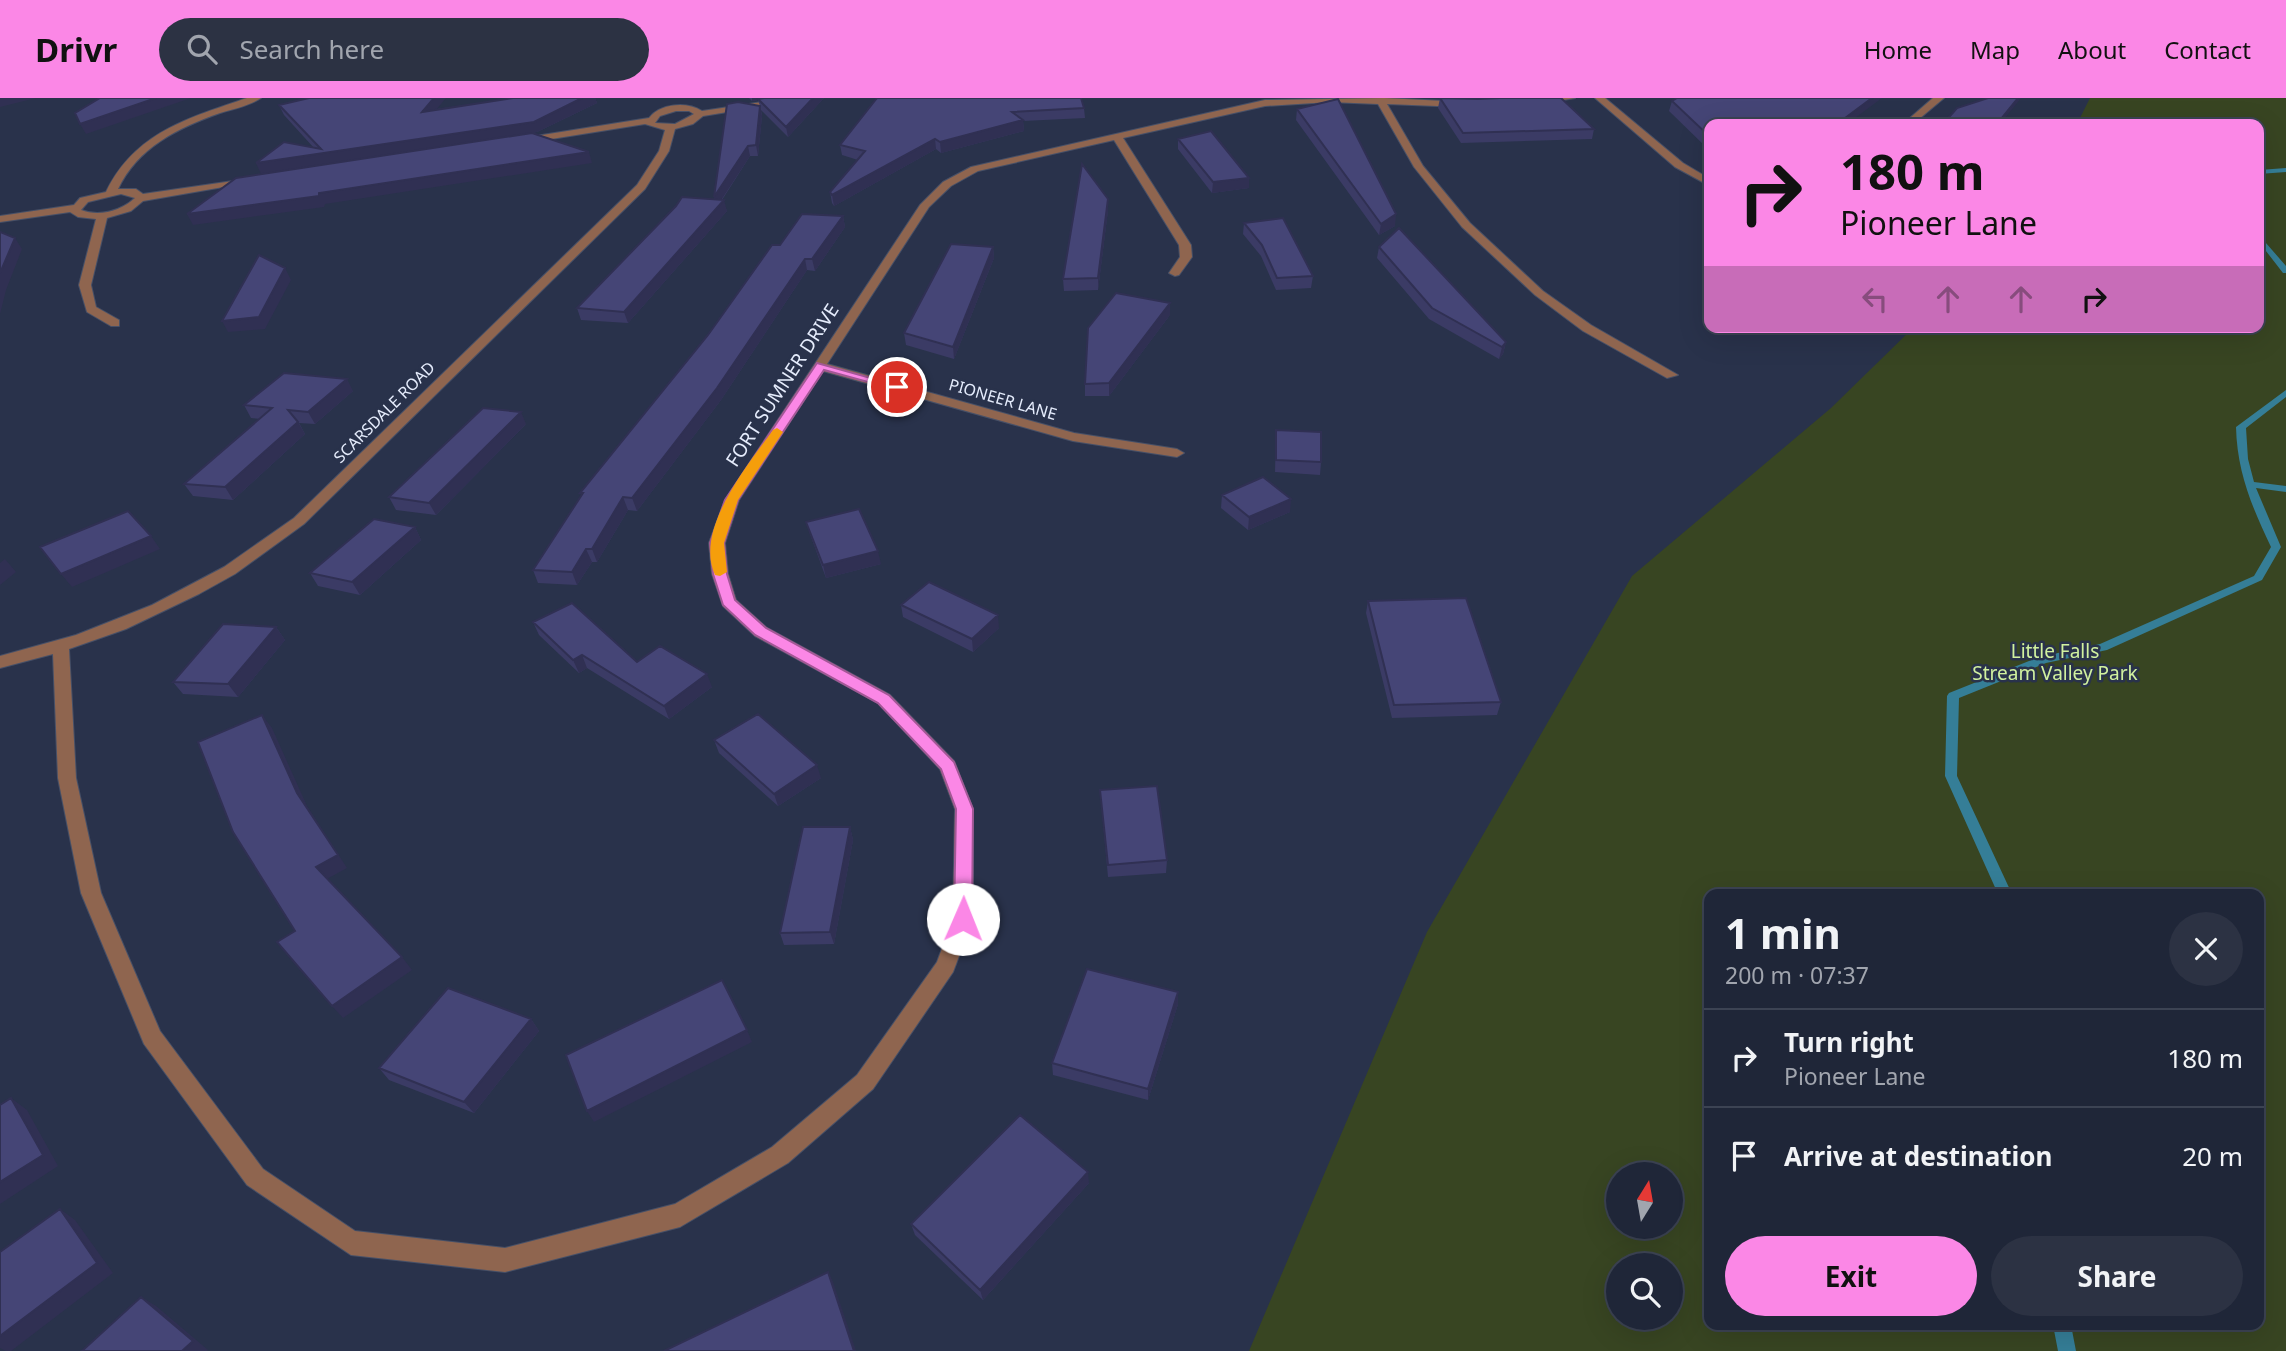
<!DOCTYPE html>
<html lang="en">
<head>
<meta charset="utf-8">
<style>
	body { margin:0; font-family:"Noto Sans",sans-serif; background:#2c3243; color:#f1f3f6; height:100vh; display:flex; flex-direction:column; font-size:26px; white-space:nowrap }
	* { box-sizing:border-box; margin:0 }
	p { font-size:23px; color:#a1a5ae }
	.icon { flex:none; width:38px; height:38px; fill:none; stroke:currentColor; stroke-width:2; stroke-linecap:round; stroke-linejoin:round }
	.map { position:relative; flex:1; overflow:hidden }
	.side { position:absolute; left:1704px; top:791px; width:560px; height:441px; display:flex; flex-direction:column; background:#1f2638; border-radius:14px; box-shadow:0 7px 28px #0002,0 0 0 2px #3c4353 }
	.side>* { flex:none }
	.banner { position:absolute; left:1704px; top:21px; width:560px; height:214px; border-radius:14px; box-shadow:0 7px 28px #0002,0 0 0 2px #3c4353; background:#fb87e6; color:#111; overflow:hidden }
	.needle { width:46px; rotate:11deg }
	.controls { position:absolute; left:1606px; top:1064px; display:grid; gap:14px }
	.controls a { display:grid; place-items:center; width:77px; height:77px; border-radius:50%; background:#1f2638; box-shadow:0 7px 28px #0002,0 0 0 2px #3c4353; font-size:35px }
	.pin { position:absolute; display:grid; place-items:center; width:60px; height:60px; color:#fff; margin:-30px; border:4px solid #fff; border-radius:50%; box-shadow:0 2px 7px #0007 }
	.me { position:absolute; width:77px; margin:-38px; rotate:1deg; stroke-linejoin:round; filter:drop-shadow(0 0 5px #0008) }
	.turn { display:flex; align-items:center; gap:24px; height:147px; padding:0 21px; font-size:32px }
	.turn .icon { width:91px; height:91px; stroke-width:2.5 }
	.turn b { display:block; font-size:49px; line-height:60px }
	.lanes { display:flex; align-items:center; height:66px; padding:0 21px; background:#0003; justify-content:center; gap:35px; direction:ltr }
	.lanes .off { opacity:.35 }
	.round { display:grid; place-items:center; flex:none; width:74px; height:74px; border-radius:37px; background:#2c3243 }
	.summary { display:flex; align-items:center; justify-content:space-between; height:119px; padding:0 21px }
	h1 { font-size:42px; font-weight:700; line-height:52px }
	.primary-button { display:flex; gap:14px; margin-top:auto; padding:14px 21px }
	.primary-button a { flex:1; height:80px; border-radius:42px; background:#fb87e6; color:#111; font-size:28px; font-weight:700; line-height:80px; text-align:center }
	.primary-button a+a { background:#2c3243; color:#f1f3f6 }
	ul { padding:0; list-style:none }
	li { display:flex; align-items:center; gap:21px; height:98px; padding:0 21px; border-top:2px solid #3c4353 }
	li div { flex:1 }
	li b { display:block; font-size:26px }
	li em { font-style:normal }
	header { display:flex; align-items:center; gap:42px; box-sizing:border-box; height:98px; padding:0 35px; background:#fb87e6; color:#111 }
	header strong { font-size:33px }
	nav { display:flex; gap:38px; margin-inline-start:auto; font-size:24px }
	.search { width:490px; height:63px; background:#2c3243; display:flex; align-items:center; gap:18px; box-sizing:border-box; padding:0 24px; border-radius:38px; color:#a1a5ae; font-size:26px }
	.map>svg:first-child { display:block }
</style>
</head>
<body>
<header>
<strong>Drivr</strong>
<div class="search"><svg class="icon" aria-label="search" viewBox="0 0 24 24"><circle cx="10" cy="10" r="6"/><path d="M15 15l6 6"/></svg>Search here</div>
<nav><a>Home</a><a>Map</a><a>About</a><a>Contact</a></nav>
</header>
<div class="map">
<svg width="2286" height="1253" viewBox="0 0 2286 1253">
	<rect width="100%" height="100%" fill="#29324b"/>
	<!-- green -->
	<path fill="#384522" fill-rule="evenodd" d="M2090,0H2286V1253H1249L1427,834L1632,478L1831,310L1914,229H2259V26H2077ZM1710,796H2259V1227H1710ZM1619,1076H1671V1129H1619ZM1619,1167H1671V1220H1619Z"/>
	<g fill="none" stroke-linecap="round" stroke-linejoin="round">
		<!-- stream -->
		<path fill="#357e97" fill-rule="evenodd" d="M2286,70V74L2259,76V72Z
			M2259,137L2286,168V175H2283L2259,144Z
			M2286,292V299L2246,330L2248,361L2254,384L2286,388V394L2256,390L2281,449L2262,482L2107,552L2046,565L1959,600L1957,678L2012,796H1998L1945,678L1947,598L1949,595L2039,559L2100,546L2254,478L2271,449C2252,409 2237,374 2236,329Z
			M2053,1227H2071L2076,1253H2058Z"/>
		<!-- minor casing -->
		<g stroke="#475067" stroke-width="2">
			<path id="minor" d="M247,0H261C249,8 233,11 220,15C178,30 138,49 118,91H136L143,96L247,81L252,84L143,103L131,113L107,120L91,187L96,209L119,222V228H111L87,214L79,187L96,121L78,119L70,114L0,124V118L74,107L80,100L106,94C135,34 189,20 247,0ZM121,96L135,100C121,113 99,119 81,112L88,104Z
				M789,0H812L703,18L693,26L675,31L669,53L645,91L304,426L235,476L199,496L126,531L69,551L76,680L101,795L160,933L263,1071L355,1133L505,1150L675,1106L772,1049L857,977L937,864L953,821L955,711L940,671L878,605L755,538L723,508L712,476L709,445L725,402L920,107L943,84L971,69L1265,2L1384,0L1465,4L1467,6L1462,9L1387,6L1423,68L1470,125L1543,193L1591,227L1678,277L1667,280L1583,233L1535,197L1462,129L1414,69L1378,6L1330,4L1265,8L1123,40L1191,147L1192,159L1179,177L1175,178L1169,175L1180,159L1179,147L1114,42L978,73L951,88L929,109L827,266L1074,335L1177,351L1184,355L1177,359L1073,343L823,273L739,402L725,445L728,476L736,502L767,530L890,597L954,663L973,711V821L953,874L873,991L788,1065L680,1129L505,1174L351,1157L247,1087L144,946L81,795L58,680L53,556L0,570V558L76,537L152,507L224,469L294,420L637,87L659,53L665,32L645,26L520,46L517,45V41L649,20C660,6 686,3 702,13ZM676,13H689L694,16L675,26L655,25L660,18Z
				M1575,0L1539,6L1534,3L1542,0Z
				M1595,0H1605L1683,65L1710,81V88L1675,69Z
				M1933,0H1944L1913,26H1903Z"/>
		</g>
		<!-- minor -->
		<use href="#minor" fill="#8f654f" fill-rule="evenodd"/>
	</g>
	<!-- wall -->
	<path fill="#3b3b65" d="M513,0H595L597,5L537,34L261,76L314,50L284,17L279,7L437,11Z
		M749,0H824L788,39L761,12L762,18L758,58H750L722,102L727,113L628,225L581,222L577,210L714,102V99L760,8L758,2L752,3Z
		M877,0L1084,10L1085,20L1023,23L1024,33L941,55L936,51L834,108L832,105L830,94L858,62L842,57L840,47Z
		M1440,0L1478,1L1594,31L1592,41L1461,45L1438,10Z
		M1672,3L1710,26V50L1706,49L1669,13Z
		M1297,11L1395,128L1379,137L1296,22Z
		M1178,41L1249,80V90L1212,95L1178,51Z
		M1108,112L1098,192L1064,193L1063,181Z
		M843,118L845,129L815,173L807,172L721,302L637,413L628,412L597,464H592L577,487L538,485L533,472L582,398L580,395L780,147Z
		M1244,125L1313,178L1311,190L1276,192L1261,158L1243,136Z
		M993,149L994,160L954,261L906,247L904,235Z
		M1379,149L1506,244L1503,256L1499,261L1429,221L1377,160Z
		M1170,217L1109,298H1085V286Z
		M353,293L315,326L299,325L305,336L233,402L193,398L184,386L260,321L251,320L244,307Z
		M526,326L436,417L396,412L389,399Z
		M1276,332L1321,364L1320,377L1275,374Z
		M1222,397L1290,414L1248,432L1221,410Z
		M806,424L881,466L826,480L810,436Z
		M415,429L421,442L360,497L318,488L310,475Z
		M1368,503L1501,604L1497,617L1392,620L1366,515Z
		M901,507L999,530L973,554L903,519Z
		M533,524L637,564L712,589L669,621L587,570L579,575L539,537Z
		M276,529L285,542L238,599L183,596L173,584Z
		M714,642L821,680L778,708L719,655Z
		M1100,692L1167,762L1166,775L1108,779Z
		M850,729L853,742L834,846L784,847L780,835Z
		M1178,906L1148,1002L1053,977L1052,965Z
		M531,921L539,933L474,1015L389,982L379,970Z
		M1089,1085L983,1202L915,1137L911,1126Z"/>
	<!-- shaded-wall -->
	<path fill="#303053" d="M0,0H36L0,9Z
		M156,0H191L86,36L80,26Z
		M434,0H446L426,24L422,14Z
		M582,0H595L597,5L537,34L261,76L256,65Z
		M752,0H771L752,3Z
		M813,0H824L788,39L786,29Z
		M1872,0H1882L1847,26H1837Z
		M2018,0H2021L2000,26H1997Z
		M760,8L762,18L758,58L756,47Z
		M1023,22L1024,33L941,55L940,44Z
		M935,41L936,51L834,108L832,97Z
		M748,48L750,58L716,110L714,99Z
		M589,54L592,65L325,106L324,109L193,127L187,116Z
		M1249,80V90L1212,95L1213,84Z
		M1108,101V112L1098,192V180Z
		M724,102L727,113L628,225L624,214Z
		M1396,116L1395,128L1379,137L1381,126Z
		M843,118L845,129L815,173L812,161Z
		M15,140L22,151L6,192L0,216V175Z
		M993,149L994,160L954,261L953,249Z
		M805,161L807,172L721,302L637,413L632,400Z
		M285,170L291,182L265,231L228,234L222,223Z
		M1170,205V217L1109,298V285Z
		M1506,244L1503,256L1499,261L1502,249Z
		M347,281L353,293L315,326L308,314Z
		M521,314L526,326L436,417L429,405Z
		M298,324L305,336L233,402L225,389Z
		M623,399L628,412L597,464L592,451Z
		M1291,401L1290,414L1248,432L1249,419Z
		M415,429L421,442L360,497L352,484Z
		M151,438L160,451L72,489L61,476Z
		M586,451L592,464L577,487L572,474Z
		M878,453L881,466L826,480L823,467Z
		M5,461L16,474L0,487V465Z
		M998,517L999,530L973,554L972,541Z
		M276,529L285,542L238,599L228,586Z
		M582,557L587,570L579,575L573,562Z
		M707,576L712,589L669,621L664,608Z
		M262,617L272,630L307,708L347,770L325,782L316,769L297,695Z
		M817,667L821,680L778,708L774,696Z
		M850,729L853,742L834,846L830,834Z
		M402,859L412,872L343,920L332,908Z
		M1178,894V906L1148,1002V991Z
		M531,921L539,933L474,1015L464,1004Z
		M747,932L752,944L594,1024L587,1013Z
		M11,1000L27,1012L58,1068L0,1106V1084Z
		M1088,1074L1089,1085L983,1202L980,1192Z
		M60,1111L75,1122L113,1175L11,1253H6L0,1250V1238Z
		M828,1174L833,1184L856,1253H854Z
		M141,1199L156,1208L208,1252L207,1253H182Z"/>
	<!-- building -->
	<path fill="#454576" stroke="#303053" stroke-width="2" d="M100,0H156L80,26L75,15Z
		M309,0H434L422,14L513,0H582L534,24L256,65L284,44L321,51L279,7Z
		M764,0H813L786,29L758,1Z
		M877,0H1081L1084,10L1012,14L1023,22L940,44L935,41L832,97L830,94L865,53L840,47Z
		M1440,0L1478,1L1500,0H1561L1594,31L1463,35Z
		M1677,0H1872L1837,26H1710V39L1672,3Z
		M1988,0H2018L1997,26H1943L1957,10Z
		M1338,1L1396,116L1381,126L1297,11Z
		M738,4L760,8L756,47L748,48L714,99L727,6Z
		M1211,33L1249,80L1213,84L1178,41Z
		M532,35L589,54L319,95V98L187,116L236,80Z
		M1082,66L1108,101L1098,180L1063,181Z
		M682,99L724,102L624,214L577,210L676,108Z
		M802,116L843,118L812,161H805L717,290L632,400L623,399L592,451H586L572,474L533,472L583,395H580L708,237L772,147H780Z
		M1283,120L1313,178L1277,180L1262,147L1244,125Z
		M1399,130L1506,244L1502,249L1432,210L1379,149Z
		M0,134L15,140L0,175Z
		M951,146L993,149L953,249L904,235Z
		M259,157L285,170L259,219L222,223Z
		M1116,195L1170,205L1109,285L1085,286L1088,230Z
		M284,275L347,281L308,314L288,312L298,324L225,389L184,386L272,310L244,307Z
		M483,310L521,314L429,405L389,399Z
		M1276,332L1321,334V364L1276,362Z
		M1263,379L1291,401L1249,419L1222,397Z
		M859,411L878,453L823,467L806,424Z
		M128,413L151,438L61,476L40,449Z
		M374,421L415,429L352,484L310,475Z
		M929,484L998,517L972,541L901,507Z
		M1466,500L1501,604L1394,607L1368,503Z
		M572,505L637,564L660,548L707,576L664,608L582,557L573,562L533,524Z
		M223,526L276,529L228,586L173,584Z
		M758,616L817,667L774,696L714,642Z
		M262,617L297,695L338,757L316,769L402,859L332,908L277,844L295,833L233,734L198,644Z
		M1157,688L1167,762L1108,767L1100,692Z
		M803,729H850L830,834L780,835Z
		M1087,871L1178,894L1148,991L1052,965Z
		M722,882L747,932L587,1013L566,957Z
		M448,890L531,921L464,1004L379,970Z
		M11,1000L43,1057L0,1084V1007Z
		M1020,1017L1088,1074L980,1192L911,1126Z
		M60,1111L97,1165L0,1238V1154Z
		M828,1174L854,1253H664Z
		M141,1199L193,1243L182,1253H82Z"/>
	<!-- route -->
	<path fill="#fb87e6" stroke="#a35896" stroke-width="2" d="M817,265L903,289L897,292L824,272L738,402L724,445L727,476L735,502L766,530L889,597L954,664L973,711L972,821L963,828L954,821L956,711L941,671L878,605L755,537L723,507L713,476L710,445L725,402Z"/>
	<!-- slow -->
	<path fill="#f59e0b" d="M777,330L783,334L738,402L724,445L727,474L720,478L715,477C694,431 748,367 773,332Z"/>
	<g text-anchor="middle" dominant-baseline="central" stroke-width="5" stroke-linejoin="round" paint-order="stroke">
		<!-- far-street labels -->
		<g font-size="16" fill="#e5ecfc" stroke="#29324b">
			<text transform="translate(1003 301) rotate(16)">PIONEER LANE</text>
			<text transform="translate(384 314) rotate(-45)">SCARSDALE ROAD</text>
		</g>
		<!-- street labels -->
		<g font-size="19" fill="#e5ecfc" stroke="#29324b">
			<text transform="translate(782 287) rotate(-57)">FORT SUMNER DRIVE</text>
		</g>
		<!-- park labels -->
		<g font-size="19" fill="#d1f19f" stroke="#29324b">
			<text x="2055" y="553">Little Falls<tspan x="2055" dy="22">Stream Valley Park</tspan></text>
		</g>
	</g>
</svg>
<div class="controls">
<a><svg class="needle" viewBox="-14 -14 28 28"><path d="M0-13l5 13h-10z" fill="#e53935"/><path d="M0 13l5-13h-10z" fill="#a1a5ae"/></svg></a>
<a><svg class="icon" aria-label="search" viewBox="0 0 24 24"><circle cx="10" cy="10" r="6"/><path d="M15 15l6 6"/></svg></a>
</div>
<div class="pin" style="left:897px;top:289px;background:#d93025"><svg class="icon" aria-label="arrive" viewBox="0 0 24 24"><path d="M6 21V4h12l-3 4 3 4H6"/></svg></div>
<svg class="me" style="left:963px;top:821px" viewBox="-20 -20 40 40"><circle r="19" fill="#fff"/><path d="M0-13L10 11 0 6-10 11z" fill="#fb87e6"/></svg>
<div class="banner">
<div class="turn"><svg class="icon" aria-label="right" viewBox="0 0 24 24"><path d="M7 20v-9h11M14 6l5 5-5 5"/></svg><div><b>180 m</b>Pioneer Lane</div></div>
<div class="lanes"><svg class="icon off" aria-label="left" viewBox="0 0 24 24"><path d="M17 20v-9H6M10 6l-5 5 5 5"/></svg><svg class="icon off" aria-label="ahead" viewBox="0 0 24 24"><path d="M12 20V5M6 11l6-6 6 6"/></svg><svg class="icon off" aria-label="ahead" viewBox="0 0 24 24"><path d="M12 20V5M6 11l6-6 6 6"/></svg><svg class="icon" aria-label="right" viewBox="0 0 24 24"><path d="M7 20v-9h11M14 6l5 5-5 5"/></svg></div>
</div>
<section class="side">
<div class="summary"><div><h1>1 min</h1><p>200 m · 07:37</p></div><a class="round"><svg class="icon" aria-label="close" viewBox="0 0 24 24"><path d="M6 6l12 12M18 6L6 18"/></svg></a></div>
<ul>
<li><svg class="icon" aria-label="right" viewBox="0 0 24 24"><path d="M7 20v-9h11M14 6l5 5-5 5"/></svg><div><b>Turn right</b><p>Pioneer Lane</p></div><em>180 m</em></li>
<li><svg class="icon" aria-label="arrive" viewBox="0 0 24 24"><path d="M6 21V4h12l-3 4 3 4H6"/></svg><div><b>Arrive at destination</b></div><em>20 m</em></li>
</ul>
<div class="primary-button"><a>Exit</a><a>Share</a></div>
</section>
</div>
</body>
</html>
